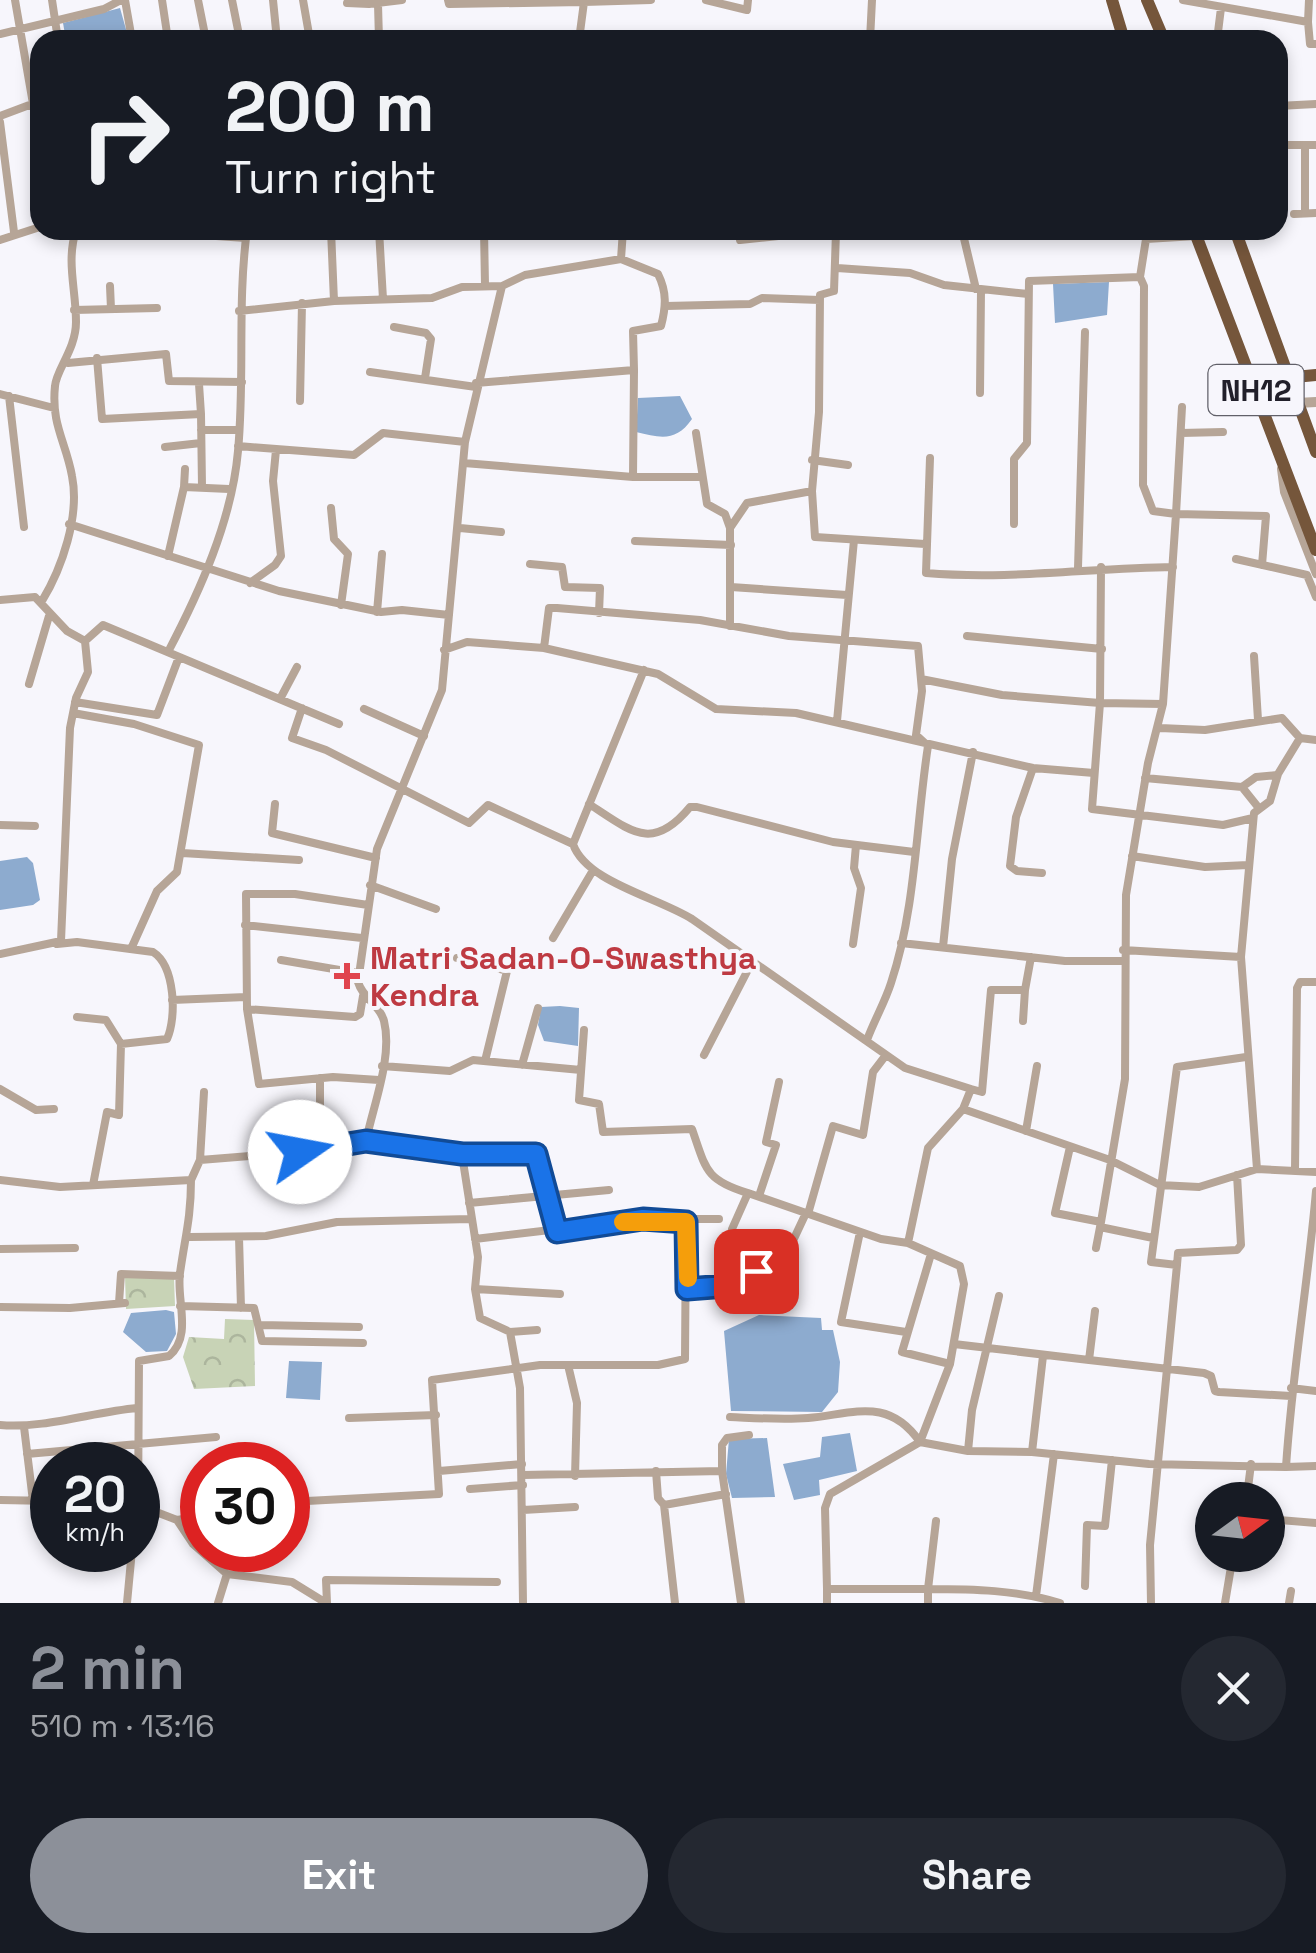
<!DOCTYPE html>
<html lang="en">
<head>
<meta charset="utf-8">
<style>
	body { margin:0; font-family:"Space Grotesk",sans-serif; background:#242831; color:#f1f3f6; height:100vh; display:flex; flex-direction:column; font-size:38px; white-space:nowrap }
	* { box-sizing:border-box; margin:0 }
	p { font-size:32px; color:#9ea1a6 }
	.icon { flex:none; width:55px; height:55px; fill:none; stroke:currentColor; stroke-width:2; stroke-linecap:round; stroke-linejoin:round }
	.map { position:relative; height:1603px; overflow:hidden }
	.side { display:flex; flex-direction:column; background:#171b24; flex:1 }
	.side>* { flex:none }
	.top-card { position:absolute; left:30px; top:30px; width:1258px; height:210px; border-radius:30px; box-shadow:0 5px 15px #0003; background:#171b24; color:#f1f3f6; overflow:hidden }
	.needle { width:65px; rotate:75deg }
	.buttons { position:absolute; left:1195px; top:1482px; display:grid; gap:20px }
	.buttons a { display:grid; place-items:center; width:90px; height:90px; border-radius:50%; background:#171b24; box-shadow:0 5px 15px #0003; font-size:50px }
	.speed { position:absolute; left:30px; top:1442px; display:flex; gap:20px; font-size:50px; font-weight:700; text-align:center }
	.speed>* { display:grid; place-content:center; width:130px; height:130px; border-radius:50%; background:#171b24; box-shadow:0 5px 15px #0003; line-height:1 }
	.speed small { font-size:25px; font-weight:400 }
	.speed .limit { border:15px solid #d22; background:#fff; color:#111 }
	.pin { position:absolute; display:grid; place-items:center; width:85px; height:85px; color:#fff; margin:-42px; border-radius:20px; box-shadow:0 5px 15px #0006 }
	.me { position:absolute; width:110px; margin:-55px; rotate:78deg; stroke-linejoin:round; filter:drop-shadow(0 0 8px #0008) }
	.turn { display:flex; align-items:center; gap:35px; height:210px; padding:0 30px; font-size:45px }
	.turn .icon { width:130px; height:130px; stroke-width:2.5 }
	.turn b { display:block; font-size:70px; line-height:85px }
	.round { display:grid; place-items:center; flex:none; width:105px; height:105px; border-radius:52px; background:#242831 }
	.overview { display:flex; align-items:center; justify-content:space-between; height:170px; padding:0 30px }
	h1 { font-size:60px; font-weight:700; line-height:75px; color:#8c9099 }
	.primary-button { display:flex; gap:20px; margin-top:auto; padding:20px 30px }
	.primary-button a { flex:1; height:115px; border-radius:60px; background:#8c9099; color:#fff; font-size:40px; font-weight:700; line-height:115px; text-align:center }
	.primary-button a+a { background:#242831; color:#f1f3f6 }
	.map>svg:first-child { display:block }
</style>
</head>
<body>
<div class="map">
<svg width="1316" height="1603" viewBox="0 0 1316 1603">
	<defs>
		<pattern id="park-crowns" width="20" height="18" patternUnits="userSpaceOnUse" patternTransform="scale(2.5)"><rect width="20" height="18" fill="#c8d3b6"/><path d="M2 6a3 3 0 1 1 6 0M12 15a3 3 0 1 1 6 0" fill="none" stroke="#acb59d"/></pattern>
	</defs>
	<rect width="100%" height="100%" fill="#f7f6fc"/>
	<!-- park -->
	<path fill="url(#park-crowns)" d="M125,1277L174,1278L175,1306L126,1309Z
		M225,1319L254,1320L255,1386L194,1389L183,1357L189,1337L224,1339Z"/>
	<!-- water -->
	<path fill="#8dabcf" d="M120,8L129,40H66L63,23Z
		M1109,282L1107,315L1055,323L1053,284Z
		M680,396L692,419C676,442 661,438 636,432L638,398Z
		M27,857L33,863L40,900L33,905L0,910V861Z
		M560,1006L579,1008L578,1046L544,1041L538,1025L541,1007Z
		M166,1310L174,1312L176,1334L167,1351L146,1352L123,1332L131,1313Z
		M759,1315L821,1318L822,1330H833L840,1362L838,1392L822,1412L731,1411L724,1331Z
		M289,1361L322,1362L320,1400L286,1398Z
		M850,1433L857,1471L819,1480L820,1495L794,1500L783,1464L820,1457L822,1437Z
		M767,1438L775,1497L732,1498L726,1474L729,1439Z"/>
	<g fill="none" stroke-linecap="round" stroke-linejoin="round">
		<!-- minor -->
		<path stroke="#b6a597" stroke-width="8" d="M15,0L40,144
			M52,0L58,40
			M125,0L132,40
			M162,0L168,40
			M198,0L206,40
			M232,0L240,40
			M273,0L277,40
			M303,0L310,40
			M368,0L369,4L402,0
			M448,0L449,4L584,2
			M706,0L747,10L748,0
			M1183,0L1308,22L1310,44H1316
			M347,3L369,4
			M378,4L379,40
			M1308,22L1309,0
			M0,34L104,9L121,0
			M579,40L584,2L651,0
			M870,40L872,0
			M1217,40L1221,8
			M1278,106L1316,104
			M0,116L40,101
			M0,122L14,232
			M1278,145H1316
			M1305,213V146
			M1294,214L1316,213
			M331,230L334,301
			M379,230L383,299
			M484,230L485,285
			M962,230L976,289
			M186,234L246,238
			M0,240L40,227
			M740,240L836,230
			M837,268L910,273L944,285L1028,294
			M1140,277L1146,239L1196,236
			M110,286L111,309
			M666,306L750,304L762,298L820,300
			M74,310L157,308
			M239,311L334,301L432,298L462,287L502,286
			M394,327L426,333L431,339L425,378
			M97,358L102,419L201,414L202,487
			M68,363L166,354L169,381L242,382
			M370,372L476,387
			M476,383L634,370L633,331L661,326C666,307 667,292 658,274L621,259
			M199,384L201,414
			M980,393L981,290
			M0,394L54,408
			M9,396L24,527
			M300,401L302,303
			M1182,407L1176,514L1266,516L1262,565
			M1263,407L1297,403
			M201,430H239
			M696,433L707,504L725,514L730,528
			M1181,433L1223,432
			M238,446L354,455L383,433L465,442
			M165,447L201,443
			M930,458L926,573C1009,580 1090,568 1173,567
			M812,460L848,465
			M464,463L633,477H700
			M1281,469L1284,492L1316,574
			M633,477L634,370
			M184,487L185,469
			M812,491L815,537L925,544
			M331,508L334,539L348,554L341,605
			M69,524L279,591L381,612L402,610L449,615
			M1014,524V459L1027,443L1029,281L1140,277L1144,286L1143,485L1153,511L1176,514L1163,704L1148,763L1126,895L1125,1079L1101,1222
			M460,528L501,532
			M635,541L731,545
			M168,556L184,487L229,489
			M1236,559L1307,575L1316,597
			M530,564L562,567L565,587L600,588L599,613
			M1078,568L1085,332
			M250,583L275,565L281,556L273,481L276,450
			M731,587L847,595
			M0,600L35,597L67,631L85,641
			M42,601C62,568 80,516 72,476C66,442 51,425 55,386C56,370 76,349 76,322C76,289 66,262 76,230
			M377,612L382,554
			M730,626V528L747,503L812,491L819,412L820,295L834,291L836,232
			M967,636L1102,649
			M544,648L658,674L716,709L796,713L1033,768L1094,773
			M444,650L467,642L544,648L549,608H557L700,620L789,636L918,646L922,691L916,735L928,746C916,823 916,908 891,983C885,1002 874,1021 867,1040
			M168,652C200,591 232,520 238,451C245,377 237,304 247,230
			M1254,656L1258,720
			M921,679L1002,695L1100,703L1101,567
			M29,684L49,616
			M280,699L297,667
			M75,702L157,715L179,657
			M1163,704L1100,703L1092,809L1223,825L1253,818
			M302,708L292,738L326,750L469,823L488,805L573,844C586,882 657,897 692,919L905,1068L971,1089L963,1109L928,1148L908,1243L960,1266L964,1284L950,1364L920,1442L968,1451L1032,1452L1149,1464L1286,1467
			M364,709L424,736
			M73,713L134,724L199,745L177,872L157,891L131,949
			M837,721L854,540
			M1160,728L1205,730L1282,718L1300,738L1316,740
			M1033,768L1016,817L1010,866L1017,871L1042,873
			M1145,778L1242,787L1258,807
			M1242,787L1256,777L1277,775
			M275,804L272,833L376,858
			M589,804C631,831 652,853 690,807H697L833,842L914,852
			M0,825L35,826
			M573,844L644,670
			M182,853L299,860
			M1132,856L1205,867L1248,865
			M370,885L436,909
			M368,905L295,894H246L247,1009L259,1084L333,1077L379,1080
			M245,925L362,938
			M553,938L592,872
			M901,943L1065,961H1123
			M57,944L77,942L153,952C175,966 177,1017 167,1039L121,1044L106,1020L77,1017
			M853,944L861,888L854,868L856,845
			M943,947L952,859L973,752
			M1123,950L1241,957
			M0,954L61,941L70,728L76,698L88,672L85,641L103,625L339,724
			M457,958L507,971L485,1061
			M281,960L357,973
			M172,1000L246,997
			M247,1009L355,1017L360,1014L363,996
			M1023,1021L1025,990
			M584,1030L579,1100L599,1104L603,1132L692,1129C706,1169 705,1180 748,1193L732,1229L725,1286L687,1289
			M704,1055L753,960
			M522,1065L538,1008
			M382,1066L450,1071L473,1060L581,1070
			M320,1078V1132L331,1135L334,1144
			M0,1089L36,1110L54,1109
			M971,1089L982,1092L991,990H1025L1031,957
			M963,1109L1110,1160L1160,1185L1199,1187L1257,1169L1316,1172
			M1026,1131L1037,1066
			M366,1141C373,1106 393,1057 384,1021C380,1005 363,999 358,982L377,849L442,690L465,442L502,286L525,275L621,259L623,230
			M1070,1147L1055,1213L1101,1222L1096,1248
			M462,1155L536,1154L557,1232
			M200,1160L204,1092
			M1257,1169L1241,957L1254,813L1270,801L1278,774L1300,738
			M1295,1170L1297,988L1300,982H1316
			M0,1180L60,1187L191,1180L200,1160L300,1152L345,1142L462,1155L478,1257L475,1289L480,1318L510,1332L520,1388L523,1603
			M93,1185L107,1112L119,1115L121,1044
			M1316,1191C1308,1283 1292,1374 1286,1467L1316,1466
			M748,1193L881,1239L908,1243
			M759,1196L776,1145L766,1142L779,1082
			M469,1203L609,1190
			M808,1214L833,1126L863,1135L873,1072L886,1055
			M1100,1227L1153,1238
			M860,1232L841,1322L906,1332
			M190,1237L266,1236L337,1222L471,1219
			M239,1237L241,1308
			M475,1239L643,1219H719
			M0,1249L75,1248
			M931,1254L902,1352L950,1364
			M1177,1265L1178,1253L1237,1250L1241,1245L1237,1175
			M730,1272L782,1270
			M475,1289L560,1294
			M778,1297L783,1262L806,1213
			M119,1303L121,1274L180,1276
			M180,1306L254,1308L262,1341L363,1343
			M0,1307L70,1308L125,1303
			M1095,1311L1089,1360L1204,1373L1211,1376L1215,1391L1219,1392L1291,1396
			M260,1325L359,1327
			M510,1332L537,1330
			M954,1344L1089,1360
			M568,1365L577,1403L575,1476
			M1291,1388L1316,1391
			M730,1417C755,1418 782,1420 808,1418C853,1414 888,1396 920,1442L830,1494L825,1508L827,1589
			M349,1418L436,1415
			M0,1425C43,1429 93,1412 137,1408
			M24,1427L33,1501
			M968,1451L972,1410L999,1296
			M1032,1452L1043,1356
			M27,1454L216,1437
			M439,1471L522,1464
			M656,1471L658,1498L664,1505
			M722,1471V1445L727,1438L749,1435
			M523,1475L722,1471L741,1603
			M470,1489L523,1485
			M0,1500L52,1501
			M1237,1500L1248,1488L1251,1464
			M288,1502L439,1494L432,1380L540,1365H658L685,1359L686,1222
			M138,1505L177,1520L193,1544L227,1574L292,1582L326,1603
			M138,1510L139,1361L169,1356C193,1336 176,1300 180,1273C185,1237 191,1218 191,1180
			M523,1510L575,1507
			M1268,1519L1316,1523
			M177,1520L202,1516
			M1085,1586L1087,1525L1105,1526L1112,1460
			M1036,1596L1054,1454
			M127,1603L132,1550
			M218,1603L227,1574
			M327,1603L326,1580L497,1582
			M675,1603L664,1505L726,1494
			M827,1603V1589H928L936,1521
			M928,1603V1589C972,1589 1018,1590 1060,1603
			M1151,1603L1150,1545L1177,1265L1151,1262L1177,1067L1246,1057
			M1225,1603L1233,1555
			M1289,1603L1291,1591"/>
		<!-- tertiary -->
		<path stroke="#b6a597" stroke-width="10" d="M1297,403L1316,402"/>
		<!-- trunk -->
		<path stroke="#75563b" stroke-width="12" d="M1112,0L1124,40
			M1147,0L1164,40
			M1194,230L1316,550
			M1235,230L1316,452
			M1253,381L1316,375"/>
	</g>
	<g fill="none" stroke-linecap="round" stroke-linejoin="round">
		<!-- route casing -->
		<g stroke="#114b97" stroke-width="25">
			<path id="route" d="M300,1152L366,1141L462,1154H536L557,1232L643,1219L686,1222L687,1289L726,1286L730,1272L756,1271"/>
		</g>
		<!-- route -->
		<use href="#route" stroke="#1a73e8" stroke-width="18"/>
		<!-- slow -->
		<path stroke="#f59e0b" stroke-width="18" d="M623,1222H686L688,1278"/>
	</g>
	<!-- markers -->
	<path fill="#e0444e" stroke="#f7f6fc" stroke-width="4" d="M342 961h10v10h10v10h-10v10h-10v-10h-10v-10h10z"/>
	<g text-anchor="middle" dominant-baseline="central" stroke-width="8" stroke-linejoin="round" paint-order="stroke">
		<!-- shield labels -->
		<rect fill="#f7f6fc" stroke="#616069" stroke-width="2.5" x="1208.5" y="365" width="95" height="50" rx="8"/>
		<g font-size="30" font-weight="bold" fill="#211f2a">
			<text x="1256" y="390">NH12</text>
		</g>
		<!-- health labels -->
		<g font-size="32" font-weight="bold" fill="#be3a42" stroke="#f7f6fc" text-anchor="start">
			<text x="370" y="958">Matri Sadan-O-Swasthya<tspan x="370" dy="37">Kendra</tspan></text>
		</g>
	</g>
</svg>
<div class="buttons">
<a><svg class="needle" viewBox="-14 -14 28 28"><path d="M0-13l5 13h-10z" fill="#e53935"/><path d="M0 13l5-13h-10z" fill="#9ea1a6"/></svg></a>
</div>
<div class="speed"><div>20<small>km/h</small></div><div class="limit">30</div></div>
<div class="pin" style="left:756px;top:1271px;background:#d93025"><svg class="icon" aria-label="arrive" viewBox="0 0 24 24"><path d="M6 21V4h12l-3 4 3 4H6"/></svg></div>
<svg class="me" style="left:300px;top:1152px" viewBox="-20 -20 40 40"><circle r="19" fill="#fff"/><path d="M0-13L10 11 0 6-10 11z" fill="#1a73e8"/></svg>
<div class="top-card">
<div class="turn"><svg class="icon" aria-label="right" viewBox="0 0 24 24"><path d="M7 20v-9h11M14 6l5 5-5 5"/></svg><div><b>200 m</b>Turn right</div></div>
</div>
</div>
<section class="side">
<div class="overview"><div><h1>2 min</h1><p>510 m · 13:16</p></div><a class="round"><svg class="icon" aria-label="close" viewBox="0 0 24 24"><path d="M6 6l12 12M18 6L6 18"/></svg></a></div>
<div class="primary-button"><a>Exit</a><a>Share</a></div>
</section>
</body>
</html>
